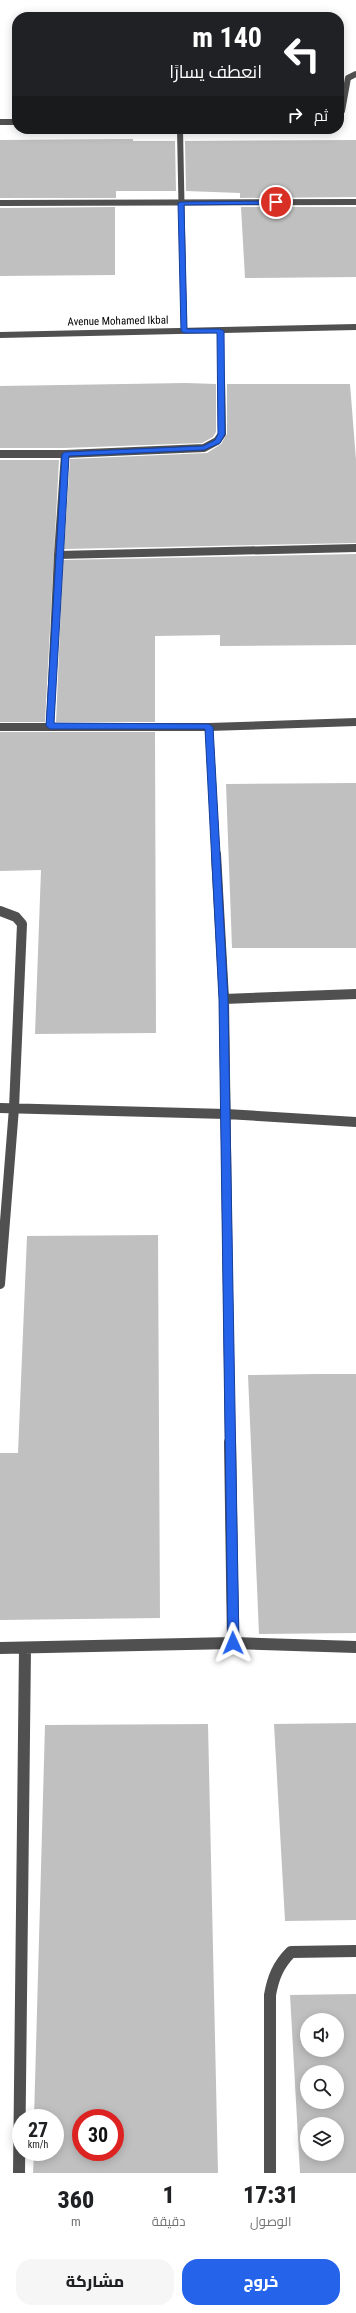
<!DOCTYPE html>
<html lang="ar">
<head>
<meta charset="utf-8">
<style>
	body { margin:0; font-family:"Roboto Condensed",Cairo,sans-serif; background:#f6f6f6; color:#202124; direction:rtl; height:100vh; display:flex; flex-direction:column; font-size:15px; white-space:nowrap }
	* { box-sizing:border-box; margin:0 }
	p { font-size:13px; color:#757577 }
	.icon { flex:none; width:22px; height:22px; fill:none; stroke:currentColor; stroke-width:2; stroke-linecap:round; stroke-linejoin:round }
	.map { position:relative; height:2173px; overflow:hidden; direction:ltr }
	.sheet { display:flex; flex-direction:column; background:#fff; flex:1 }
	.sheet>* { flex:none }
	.guide { position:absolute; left:12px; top:12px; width:332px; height:122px; border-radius:16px; box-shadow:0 2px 10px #0003; direction:rtl; background:#202124; color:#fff; overflow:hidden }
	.fabs { position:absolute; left:300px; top:2013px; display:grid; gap:8px }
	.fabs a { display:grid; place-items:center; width:44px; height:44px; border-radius:50%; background:#fff; box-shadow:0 2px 10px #0003; font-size:20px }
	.speed { position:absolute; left:12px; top:2109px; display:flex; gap:8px; font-size:20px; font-weight:700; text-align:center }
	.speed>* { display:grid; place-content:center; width:52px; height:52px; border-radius:50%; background:#fff; box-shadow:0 2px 10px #0003; line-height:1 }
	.speed small { font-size:10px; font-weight:400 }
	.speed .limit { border:6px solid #d22; background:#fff; color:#111 }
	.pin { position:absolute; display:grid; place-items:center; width:34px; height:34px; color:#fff; margin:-17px; border:2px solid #fff; border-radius:50%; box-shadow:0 1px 4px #0007 }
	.me { position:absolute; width:44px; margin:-22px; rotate:359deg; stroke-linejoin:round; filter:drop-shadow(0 0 3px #0008) }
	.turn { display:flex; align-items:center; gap:14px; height:84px; padding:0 16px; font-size:18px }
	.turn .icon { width:52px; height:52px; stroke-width:2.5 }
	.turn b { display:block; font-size:28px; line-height:34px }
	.then { display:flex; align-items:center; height:38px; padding:0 16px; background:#0003; gap:8px; font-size:15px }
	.eta { display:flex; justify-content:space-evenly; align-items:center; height:68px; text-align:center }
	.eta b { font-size:24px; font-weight:800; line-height:28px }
	.cta { display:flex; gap:8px; margin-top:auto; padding:8px 16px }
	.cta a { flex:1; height:46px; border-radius:16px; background:#2563eb; color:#fff; font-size:16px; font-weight:800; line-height:46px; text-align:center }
	.cta a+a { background:#f6f6f6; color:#202124 }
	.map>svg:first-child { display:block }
</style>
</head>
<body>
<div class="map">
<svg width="356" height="2173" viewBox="0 0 356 2173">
	<rect width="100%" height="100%" fill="#fff"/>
	<!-- building -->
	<path fill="#c0c0c0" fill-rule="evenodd" d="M133,139V141H175L176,191H116V198H0V140Z
		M356,140V197L240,198V193L186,191L185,141Z
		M115,207V275L0,276V208Z
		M241,207H356V277L245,278Z
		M186,383L216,384V432L213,437L202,443L65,448H0V386Z
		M227,384H350L356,460V543L64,549L70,459L207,453L221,444L227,434Z
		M0,460H59L45,722H0Z
		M356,554V645L220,646V635L155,636V722H56L63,560Z
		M0,732H155L156,1033L35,1034L41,870L0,871Z
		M356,783V948H232L226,784Z
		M158,1235L160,1618L0,1620V1453H18L27,1236Z
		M318,1374H356V1633L259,1634L248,1375Z
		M356,1723V1920L285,1921L274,1724Z
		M208,1724L218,2173H33L34,2152H55V2118H34L45,1725ZM81,2118H115V2152H81Z
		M356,1994V2173H300L290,1995ZM307,2020H337V2050H307ZM307,2072H337V2102H307ZM307,2124H337V2154H307Z"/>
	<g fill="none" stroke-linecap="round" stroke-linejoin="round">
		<!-- minor-far3 -->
		<path stroke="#505050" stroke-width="6" d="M339,116L342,111L348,78L356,74
			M0,122H17
			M180,129L184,331
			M0,203L356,202
			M221,331V381
			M0,335L356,327"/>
		<!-- minor-far2 -->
		<path stroke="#505050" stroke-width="8" d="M0,454H65L204,448L217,441L222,434L221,380
			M58,555L65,454
			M50,726L58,555L356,548
			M0,727H209L356,722
			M209,727L216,855"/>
		<!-- minor-far1 -->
		<path stroke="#505050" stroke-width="10" d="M216,854L224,999L230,1443
			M0,911L16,917L22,924L14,1108L0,1284
			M224,999L356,994
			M0,1108L226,1114L356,1122"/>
		<!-- minor -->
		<path stroke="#505050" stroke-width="12" d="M230,1442L233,1643
			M0,1648L233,1643L356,1647
			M19,2173L25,1648
			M270,2173V1995C273,1978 278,1965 291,1952L356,1951"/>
	</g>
	<!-- route -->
	<path fill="#2563eb" stroke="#184099" d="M279,201L276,204L184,205L187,329H220L224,331L225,434L220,443L204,450L69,456L54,723L209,724L213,727L228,999L239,1643L233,1648L228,1643L219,999L205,729H50L46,726L62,454L65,452L203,446L215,440L218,434L217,333H184L181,331L178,203L181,202Z"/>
	<g text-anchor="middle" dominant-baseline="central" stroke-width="3" stroke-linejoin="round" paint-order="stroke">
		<!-- far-street labels -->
		<g font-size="11" fill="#000" stroke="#fff">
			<text transform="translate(118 321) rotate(-1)">Avenue Mohamed Ikbal</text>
		</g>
	</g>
</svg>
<div class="fabs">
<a><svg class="icon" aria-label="sound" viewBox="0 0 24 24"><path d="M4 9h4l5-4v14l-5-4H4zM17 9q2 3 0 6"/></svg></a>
<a><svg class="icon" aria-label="search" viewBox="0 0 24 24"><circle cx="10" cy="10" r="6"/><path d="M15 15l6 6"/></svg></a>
<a><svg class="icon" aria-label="layers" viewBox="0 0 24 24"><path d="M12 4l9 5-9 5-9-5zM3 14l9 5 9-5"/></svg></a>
</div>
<div class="speed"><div>27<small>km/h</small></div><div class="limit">30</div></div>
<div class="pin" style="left:276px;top:202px;background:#d93025"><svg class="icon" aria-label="arrive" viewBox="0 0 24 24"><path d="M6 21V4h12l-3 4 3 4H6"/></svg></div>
<svg class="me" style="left:233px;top:1643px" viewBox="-20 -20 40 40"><path d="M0-17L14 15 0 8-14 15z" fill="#2563eb" stroke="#fff" stroke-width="4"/></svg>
<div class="guide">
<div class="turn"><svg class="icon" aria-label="left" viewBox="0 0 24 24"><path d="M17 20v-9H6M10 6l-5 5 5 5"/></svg><div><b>140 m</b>انعطف يسارًا</div></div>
<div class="then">ثم<svg class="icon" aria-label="right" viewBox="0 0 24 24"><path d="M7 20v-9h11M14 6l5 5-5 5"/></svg></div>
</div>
</div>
<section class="sheet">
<div class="eta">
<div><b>17:31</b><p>الوصول</p></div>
<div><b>1</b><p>دقيقة</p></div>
<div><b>360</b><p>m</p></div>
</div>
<div class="cta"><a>خروج</a><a>مشاركة</a></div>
</section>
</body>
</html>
